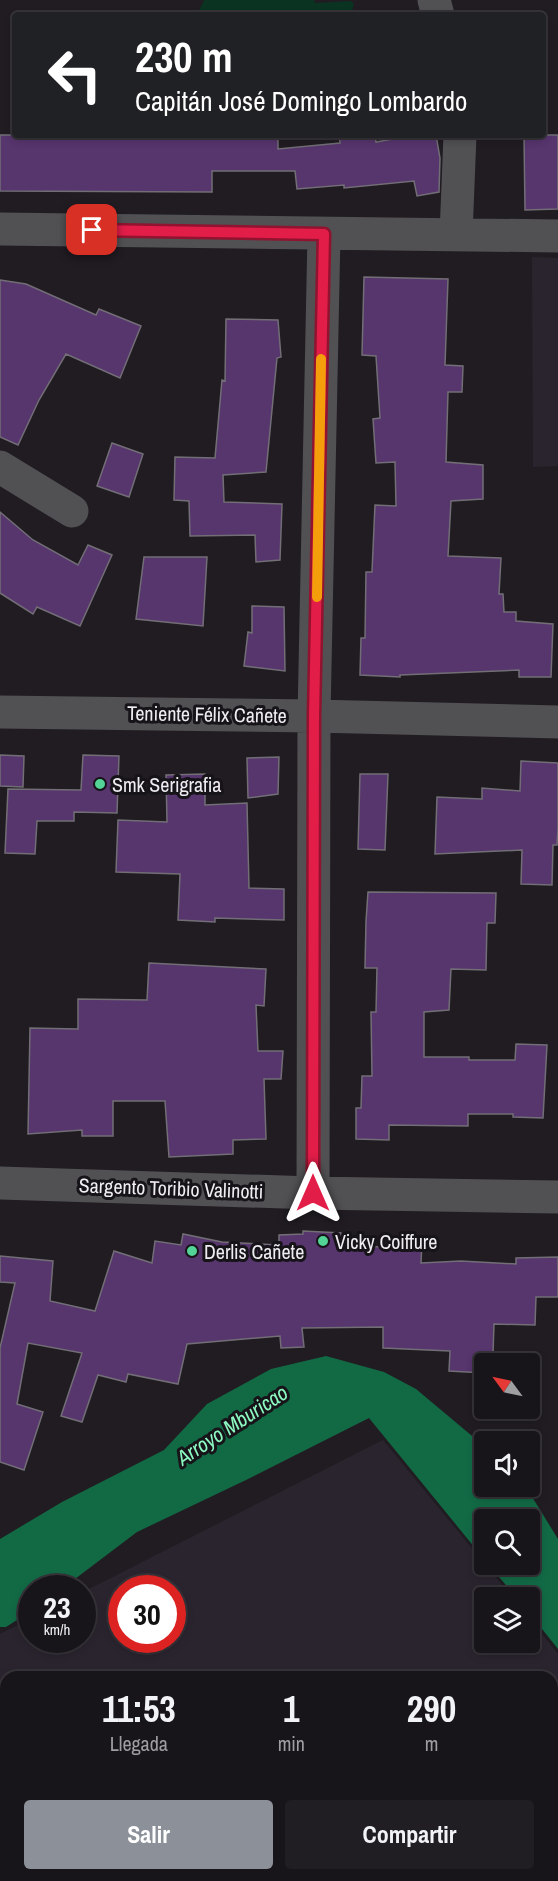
<!DOCTYPE html>
<html lang="es">
<head>
<meta charset="utf-8">
<style>
	body { margin:0; font-family:"Archivo Narrow",sans-serif; background:#211e23; color:#f1f3f6; height:100vh; display:flex; flex-direction:column; font-size:22px; white-space:nowrap }
	* { box-sizing:border-box; margin:0 }
	p { font-size:20px; color:#9f9fa2 }
	.icon { flex:none; width:33px; height:33px; fill:none; stroke:currentColor; stroke-width:2; stroke-linecap:round; stroke-linejoin:round }
	.map { position:relative; flex:1; overflow:hidden }
	.panel { position:absolute; left:0px; top:1671px; width:558px; height:210px; display:flex; flex-direction:column; background:#18151a; border-radius:18px 18px 0 0; box-shadow:0 3px 9px #0003,0 0 0 2px #363439 }
	.panel>* { flex:none }
	.banner { position:absolute; left:12px; top:12px; width:534px; height:126px; border-radius:6px; box-shadow:0 3px 9px #0003,0 0 0 2px #363439; background:#202124; color:#fff; overflow:hidden }
	.needle { width:39px; rotate:303deg }
	.controls { position:absolute; left:474px; top:1353px; display:grid; gap:12px }
	.controls a { display:grid; place-items:center; width:66px; height:66px; border-radius:6px; background:#18151a; box-shadow:0 3px 9px #0003,0 0 0 2px #363439; font-size:30px }
	.speed { position:absolute; left:18px; top:1575px; display:flex; gap:12px; font-size:30px; font-weight:700; text-align:center }
	.speed>* { display:grid; place-content:center; width:78px; height:78px; border-radius:50%; background:#18151a; box-shadow:0 3px 9px #0003,0 0 0 2px #363439; line-height:1 }
	.speed small { font-size:15px; font-weight:400 }
	.speed .limit { border:9px solid #d22; background:#fff; color:#111 }
	.pin { position:absolute; display:grid; place-items:center; width:51px; height:51px; color:#fff; margin:-26px; border-radius:12px; box-shadow:0 3px 9px #0006 }
	.me { position:absolute; width:66px; margin:-33px; rotate:0deg; stroke-linejoin:round; filter:drop-shadow(0 0 4px #0008) }
	.turn { display:flex; align-items:center; gap:21px; height:126px; padding:0 24px; font-size:27px }
	.turn .icon { width:78px; height:78px; stroke-width:2.5 }
	.turn b { display:block; font-size:42px; line-height:51px }
	.eta { display:flex; justify-content:space-evenly; align-items:center; height:102px; text-align:center }
	.eta b { font-size:36px; font-weight:800; line-height:42px }
	.action { display:flex; gap:12px; margin-top:auto; padding:12px 24px }
	.action a { flex:1; height:69px; border-radius:6px; background:#8c9099; color:#fff; font-size:24px; font-weight:800; line-height:69px; text-align:center }
	.action a+a { background:#211e23; color:#f1f3f6 }
	.map>svg:first-child { display:block }
</style>
</head>
<body>
<div class="map">
<svg width="558" height="1881" viewBox="0 0 558 1881">
	<rect width="100%" height="100%" fill="#201c22"/>
	<!-- built -->
	<path fill="#2a242f" fill-rule="evenodd" d="M532,257L558,258V466L533,467Z
		M383,1440L512,1597L484,1598V1642H530V1619L558,1654V1814L552,1817V1677H6V1875H437L425,1881H0V1634L31,1618L32,1640H82L83,1592ZM122,1588H172V1640H122Z"/>
	<!-- green -->
	<path fill="#0b3321" d="M204,0H314L315,3L351,1L354,4L351,15H197Z
		M0,1733L6,1738V1875H187L193,1880L192,1881H0Z"/>
	<!-- water -->
	<path fill="#126a45" d="M326,1356L384,1372L416,1389L484,1446V1486L526,1487L558,1539V1649L530,1614V1598L516,1597L489,1565L530,1564V1520H484V1559L369,1418L246,1480L137,1532L63,1588H32L31,1611L6,1627H0V1539L62,1502L164,1450L207,1404L271,1369Z"/>
	<!-- building -->
	<path fill="#57356d" stroke="#726e76" stroke-width="1.5" d="M0,135H278V149L340,143L339,135H375L376,142L415,135H436L440,158L439,192L417,196L414,181L344,188V185L297,189L295,171H212V192L0,191Z
		M524,135H558V209L525,210Z
		M364,277L448,279L445,365L463,366L462,392H448L446,462L483,465V499L451,501L448,556L501,558L499,594H503L504,612H516V621L553,624L551,677H519V670L400,675V677L360,675L361,638H365L366,572H372L375,505L396,506L395,462L376,463L373,419L380,418L376,356L362,355Z
		M0,280L26,284L96,315L99,309L141,326L120,378L66,354L39,400L18,445L0,437Z
		M226,319L278,320L281,357L277,358L266,472L223,475L224,502L282,504L280,560L256,562L255,535L190,536L189,501L174,500L175,457L215,458L222,380L225,381Z
		M112,443L143,454L129,497L97,486Z
		M0,512L33,540L78,565L88,545L112,555L80,626L37,607L33,614L0,593Z
		M144,557H207L203,626L136,619Z
		M252,606L284,607L285,671L244,666L248,632L252,633Z
		M0,755L24,756L23,787L0,786Z
		M83,755L119,756L117,813L74,812V821H37L35,854L5,853L8,789L81,790Z
		M279,757L278,794L248,798L247,758Z
		M521,761L558,763V828L557,845H553L552,885L521,884L522,850L435,854L437,797L482,799V788L520,791Z
		M205,774V805L247,803L249,888L284,889V920L215,918V922L178,920L180,874L116,872L118,820L167,822L166,775Z
		M360,774H388L385,850L358,849Z
		M368,892L496,893L495,923H487L486,970L451,969L449,1010L424,1012V1057H469V1060H515L516,1044L547,1045L543,1118L513,1117V1114H468V1126L389,1125V1140L356,1139V1108H361L362,1076H372L371,1012H376L377,968H365L366,921Z
		M149,963L266,969L264,1006L256,1005L258,1051H283L281,1079H264L266,1139L233,1140V1154L169,1157L165,1101H113V1136H82V1130L28,1134L30,1028L78,1029V999L147,1000Z
		M303,1231L341,1233L342,1246L389,1247L390,1240L422,1241L421,1263L461,1261L516,1264V1258L558,1257V1297H536L535,1325L494,1324L493,1354H484V1373L449,1371L450,1351L383,1348V1327L302,1328L304,1347L281,1348L280,1336L187,1344L178,1384L128,1374L126,1382L98,1375L82,1422L61,1416L82,1353L28,1343L17,1404L43,1412L24,1470L0,1462V1348L15,1283L0,1282V1256L53,1261L50,1301L95,1311L114,1251L152,1263L155,1241L181,1245L183,1234L222,1242L279,1245V1235L303,1234Z"/>
	<g fill="none" stroke-linecap="round" stroke-linejoin="round">
		<!-- minor -->
		<path stroke="#515053" stroke-width="33" d="M434,0L438,15
			M0,229L558,236
			M456,235L460,135
			M0,467L72,511
			M0,712L314,716L558,722
			M0,1183L313,1193L558,1197
			M313,1193L314,716L324,234
			M552,1849L558,1846
			M488,1881L499,1875"/>
	</g>
	<g fill="none" stroke-linecap="round" stroke-linejoin="round">
		<!-- route casing -->
		<g stroke="#92132f" stroke-width="15">
			<path id="route" d="M92,230L324,234L314,716L313,1193"/>
		</g>
		<!-- route -->
		<use href="#route" stroke="#e11d48" stroke-width="10"/>
		<!-- slow -->
		<path stroke="#f59e0b" stroke-width="10" d="M317,597L321,359"/>
	</g>
	<!-- markers -->
	<g fill="#53d396" stroke="#161319" stroke-width="2">
		<circle cx="100" cy="784" r="6"/>
		<circle cx="323" cy="1241" r="6"/>
		<circle cx="192" cy="1251" r="6"/>
	</g>
	<g text-anchor="middle" dominant-baseline="central" stroke-width="6" stroke-linejoin="round" paint-order="stroke">
		<!-- street labels -->
		<g font-size="20" fill="#f0edf2" stroke="#161319">
			<text transform="translate(207 714) rotate(1)">Teniente Félix Cañete</text>
			<text transform="translate(171 1188) rotate(2)">Sargento Toribio Valinotti</text>
		</g>
		<!-- poi labels -->
		<g font-size="20" fill="#f0edf2" stroke="#161319" text-anchor="start">
			<text x="112" y="784">Smk Serigrafia</text>
			<text x="335" y="1241">Vicky Coiffure</text>
			<text x="204" y="1251">Derlis Cañete</text>
		</g>
		<!-- water labels -->
		<g font-size="21" font-style="italic" fill="#8cf9c1" stroke="#161319">
			<text transform="translate(232 1425) rotate(-33)">Arroyo Mburicao</text>
		</g>
	</g>
</svg>
<div class="controls">
<a><svg class="needle" viewBox="-14 -14 28 28"><path d="M0-13l5 13h-10z" fill="#e53935"/><path d="M0 13l5-13h-10z" fill="#9f9fa2"/></svg></a>
<a><svg class="icon" aria-label="sound" viewBox="0 0 24 24"><path d="M4 9h4l5-4v14l-5-4H4zM17 9q2 3 0 6"/></svg></a>
<a><svg class="icon" aria-label="search" viewBox="0 0 24 24"><circle cx="10" cy="10" r="6"/><path d="M15 15l6 6"/></svg></a>
<a><svg class="icon" aria-label="layers" viewBox="0 0 24 24"><path d="M12 4l9 5-9 5-9-5zM3 14l9 5 9-5"/></svg></a>
</div>
<div class="speed"><div>23<small>km/h</small></div><div class="limit">30</div></div>
<div class="pin" style="left:92px;top:230px;background:#d93025"><svg class="icon" aria-label="arrive" viewBox="0 0 24 24"><path d="M6 21V4h12l-3 4 3 4H6"/></svg></div>
<svg class="me" style="left:313px;top:1193px" viewBox="-20 -20 40 40"><path d="M0-17L14 15 0 8-14 15z" fill="#e11d48" stroke="#fff" stroke-width="4"/></svg>
<div class="banner">
<div class="turn"><svg class="icon" aria-label="left" viewBox="0 0 24 24"><path d="M17 20v-9H6M10 6l-5 5 5 5"/></svg><div><b>230 m</b>Capitán José Domingo Lombardo</div></div>
</div>
<section class="panel">
<div class="eta">
<div><b>11:53</b><p>Llegada</p></div>
<div><b>1</b><p>min</p></div>
<div><b>290</b><p>m</p></div>
</div>
<div class="action"><a>Salir</a><a>Compartir</a></div>
</section>
</div>
</body>
</html>
